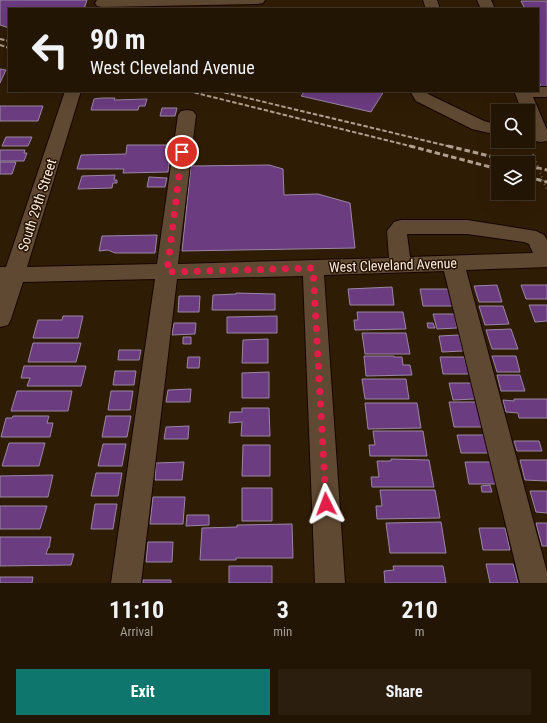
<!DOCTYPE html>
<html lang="en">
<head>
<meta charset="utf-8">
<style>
	body { margin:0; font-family:"Roboto Condensed",sans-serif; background:#2b1e0e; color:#f1f3f6; height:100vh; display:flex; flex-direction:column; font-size:15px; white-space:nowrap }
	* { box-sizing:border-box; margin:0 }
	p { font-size:13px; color:#a39f9a }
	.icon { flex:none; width:22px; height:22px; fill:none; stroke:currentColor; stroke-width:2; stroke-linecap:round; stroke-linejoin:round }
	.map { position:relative; height:583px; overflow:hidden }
	.drawer { display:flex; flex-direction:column; background:#231504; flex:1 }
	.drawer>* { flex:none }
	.banner { position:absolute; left:8px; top:8px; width:531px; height:84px; border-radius:0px; box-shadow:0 4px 16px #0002,0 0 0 1px #403426; background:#231504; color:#f1f3f6; overflow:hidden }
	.tools { position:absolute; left:491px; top:104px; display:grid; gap:8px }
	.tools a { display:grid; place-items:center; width:44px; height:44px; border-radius:0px; background:#231504; box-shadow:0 4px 16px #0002,0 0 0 1px #403426; font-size:20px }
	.pin { position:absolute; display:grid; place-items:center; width:34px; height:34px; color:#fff; margin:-17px; border:2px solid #fff; border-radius:50%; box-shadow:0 1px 4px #0007 }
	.me { position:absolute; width:44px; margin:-22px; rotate:357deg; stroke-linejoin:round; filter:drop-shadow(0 0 3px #0008) }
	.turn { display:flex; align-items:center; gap:14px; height:84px; padding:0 16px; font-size:18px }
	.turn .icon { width:52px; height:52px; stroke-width:2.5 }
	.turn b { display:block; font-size:28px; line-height:34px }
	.eta { display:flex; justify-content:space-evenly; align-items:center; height:68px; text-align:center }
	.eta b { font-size:24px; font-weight:700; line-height:28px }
	.cta { display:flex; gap:8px; margin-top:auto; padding:8px 16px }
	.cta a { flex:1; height:46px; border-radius:0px; background:#0f766e; color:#fff; font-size:16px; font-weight:700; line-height:46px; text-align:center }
	.cta a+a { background:#2b1e0e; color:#f1f3f6 }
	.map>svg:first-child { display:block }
</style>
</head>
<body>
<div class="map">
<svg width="547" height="583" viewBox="0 0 547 583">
	<rect width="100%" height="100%" fill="#2f1c05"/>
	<!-- building -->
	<path fill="#6b3c80" stroke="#9a87a4" d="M0,0H87L84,9H9V28L0,25Z
		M521,1H547V88L542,89L538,79V9H525Z
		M0,69L6,70L0,83Z
		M305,91H384L371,112L301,96Z
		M102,98H115L114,100L147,99L145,106H139L138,110H91L94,99Z
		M0,106H43L38,121H0Z
		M162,108H177L175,116H160Z
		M6,137H32L28,146H2Z
		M127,145H171L168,172L123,173L124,169H77L81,155L126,154Z
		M0,150H25L24,153H27L24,161H0Z
		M0,162H16L12,174H0Z
		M269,165L283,169L284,195L318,194L350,203L355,248L182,251L191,166Z
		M115,175L114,180H117V183H113L112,188L78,189L82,176Z
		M149,177L167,178L165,187H147Z
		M157,235L155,253H115L108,250L99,251L102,236Z
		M497,285L502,302H479L474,286Z
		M521,285H547V299H526Z
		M392,287L394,305H350L348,289Z
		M420,289H450L454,306H423Z
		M236,293L275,294V310H212L213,295L236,294Z
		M179,296H200L199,312H178Z
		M529,305H547V321L535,322Z
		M479,306H503L509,324L485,325Z
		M357,312H403L406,329L355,330L354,320H358Z
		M433,314H454L457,328L437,329Z
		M63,316H83L78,338H33L38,320H62Z
		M277,316V333H227V317Z
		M174,323H196L195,334L172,335Z
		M427,323H433L435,328H428Z
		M511,329L518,349H492L486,330Z
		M362,333H406L410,354H365Z
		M459,335L463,351L442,352L439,336Z
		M183,337H191V344H183Z
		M268,339V363H242L243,340Z
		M33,343H81L76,362H28Z
		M119,350H141L139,360H118Z
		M364,356H394V357H402L403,365H410L412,375L366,376Z
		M492,356H516L520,372H497Z
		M188,357H200L199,368H187Z
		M440,357H464L469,374H443Z
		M24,366H86L81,386H27L30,378H21Z
		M115,371H136L134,385H113Z
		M269,372V398H242V373Z
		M497,375H520L525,391H501Z
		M362,379H406L409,399H365Z
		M449,383H471L475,399L453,400Z
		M191,389L190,402H166L168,390Z
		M17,391H72L68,411H11Z
		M111,391H133L130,410H108Z
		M514,399H547V418H519L518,413L506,412L503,400L514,401Z
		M449,402H476L482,427H454Z
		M365,403H417L421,428L368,429Z
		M242,408H269L270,436H241L242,422L229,423L230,412H242Z
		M13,416H49L47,423H53L50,437H1L6,418H12Z
		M106,416H131L127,437H102Z
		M189,426L188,439H164L166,427Z
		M373,431H423L427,456H370L369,445H375Z
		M457,435H484L488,453H461Z
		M514,441H539L542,451H517Z
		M9,443H45L39,466H2Z
		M103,444H126L122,466H98Z
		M243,445H270V476H242Z
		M391,459L429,460L434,487H372L371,477H379L377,461H391Z
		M520,460H547V481L525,480Z
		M184,462L182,480H155L156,463Z
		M465,462H491L496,484H469Z
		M96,473H122L118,496H91Z
		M53,475L48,497H0V476Z
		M490,485L492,492H482L481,486Z
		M242,488H272V521H242Z
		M380,490H435L440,518L377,519L376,506H382Z
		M530,491H547V513L536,512Z
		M153,497H185L183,524H150Z
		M95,504H117L113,529H91Z
		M0,506H47L40,529H0Z
		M187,515H209V525L186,526Z
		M441,522L446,553H390L386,523Z
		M536,523H547V546H542Z
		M292,524L293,558H236V560H200L202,528L237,527V525Z
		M479,528H505L510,550H483Z
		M0,537H51L49,548H48L46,554H74L71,565L0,566Z
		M148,542H173L172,562H146Z
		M486,564H513L518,583H490Z
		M229,566H272V583H229Z
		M393,566H443L446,583H385L384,571L394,570Z
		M0,577H33L32,583H0Z
		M143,580H171V583H143Z"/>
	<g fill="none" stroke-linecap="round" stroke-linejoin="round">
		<!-- minor casing -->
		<g stroke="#170500" stroke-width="2">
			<path id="minor" d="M97,0H265L263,3L258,4L102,7L97,6L95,3Z
				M423,0H437L440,9H426Z
				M477,0H491L495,9H481Z
				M538,87H547V97H533L547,130V141L541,142L535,141C528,131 528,122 528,111H522L514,91H538Z
				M65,91H81L27,267L157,264L178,115L181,111L187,110L193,111L196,115L178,264L389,258L387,231L394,222L401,220H467L536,231L544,235L547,240V267L466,270L547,572V583H520L444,271L324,275L345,583H315L303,276L177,279L141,583H111L155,279L23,282L11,319L8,325L0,327V267H6ZM407,234H467L524,242L529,244L533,253L410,257Z
				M410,91H426L428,94L484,121L498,125V135L472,129L416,101Z"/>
		</g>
		<!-- minor -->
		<use href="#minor" fill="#604932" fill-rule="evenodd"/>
		<!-- rail-far1 -->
		<path stroke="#b0a08f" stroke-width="2" stroke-dasharray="4.5 2" stroke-linecap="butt" d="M0,39L9,41
			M0,45L9,48
			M188,91L414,147
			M218,91L452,147"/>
		<!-- rail -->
		<path stroke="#b0a08f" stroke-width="3" stroke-dasharray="5.5 3" stroke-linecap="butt" d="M410,146L498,169
			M448,146L518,163
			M528,166L547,170
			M528,177L547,182"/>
		<!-- path-bridge -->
		<path stroke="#6c5a46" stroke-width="2.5" stroke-dasharray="1 3" stroke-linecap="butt" d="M533,154L547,190"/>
	</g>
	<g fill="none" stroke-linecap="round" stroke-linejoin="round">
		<!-- route -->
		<path stroke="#e11d48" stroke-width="7" stroke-dasharray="0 12.6" d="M182,152L167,272L313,268L326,504"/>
	</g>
	<g text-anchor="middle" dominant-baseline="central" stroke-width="3" stroke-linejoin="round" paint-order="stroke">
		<!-- street labels -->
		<g font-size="14" fill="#f9ebdd" stroke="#251200">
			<text transform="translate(37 205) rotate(-72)">South 29th Street</text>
			<text transform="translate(393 265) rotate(-2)">West Cleveland Avenue</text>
		</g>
	</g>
</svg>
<div class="tools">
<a><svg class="icon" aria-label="search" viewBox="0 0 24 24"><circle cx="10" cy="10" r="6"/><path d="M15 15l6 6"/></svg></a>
<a><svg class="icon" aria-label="layers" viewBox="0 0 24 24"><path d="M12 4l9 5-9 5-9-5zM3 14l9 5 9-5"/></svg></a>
</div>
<div class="pin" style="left:182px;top:152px;background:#d93025"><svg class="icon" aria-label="arrive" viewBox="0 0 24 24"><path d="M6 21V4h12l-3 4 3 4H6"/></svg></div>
<svg class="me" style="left:326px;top:504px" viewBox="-20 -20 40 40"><path d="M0-17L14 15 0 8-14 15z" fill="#e11d48" stroke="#fff" stroke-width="4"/></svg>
<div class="banner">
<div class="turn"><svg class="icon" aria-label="left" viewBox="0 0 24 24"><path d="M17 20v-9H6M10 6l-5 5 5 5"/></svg><div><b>90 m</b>West Cleveland Avenue</div></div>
</div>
</div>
<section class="drawer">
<div class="eta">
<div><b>11:10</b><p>Arrival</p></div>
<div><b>3</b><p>min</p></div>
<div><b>210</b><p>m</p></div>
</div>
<div class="cta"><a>Exit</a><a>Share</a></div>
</section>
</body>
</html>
